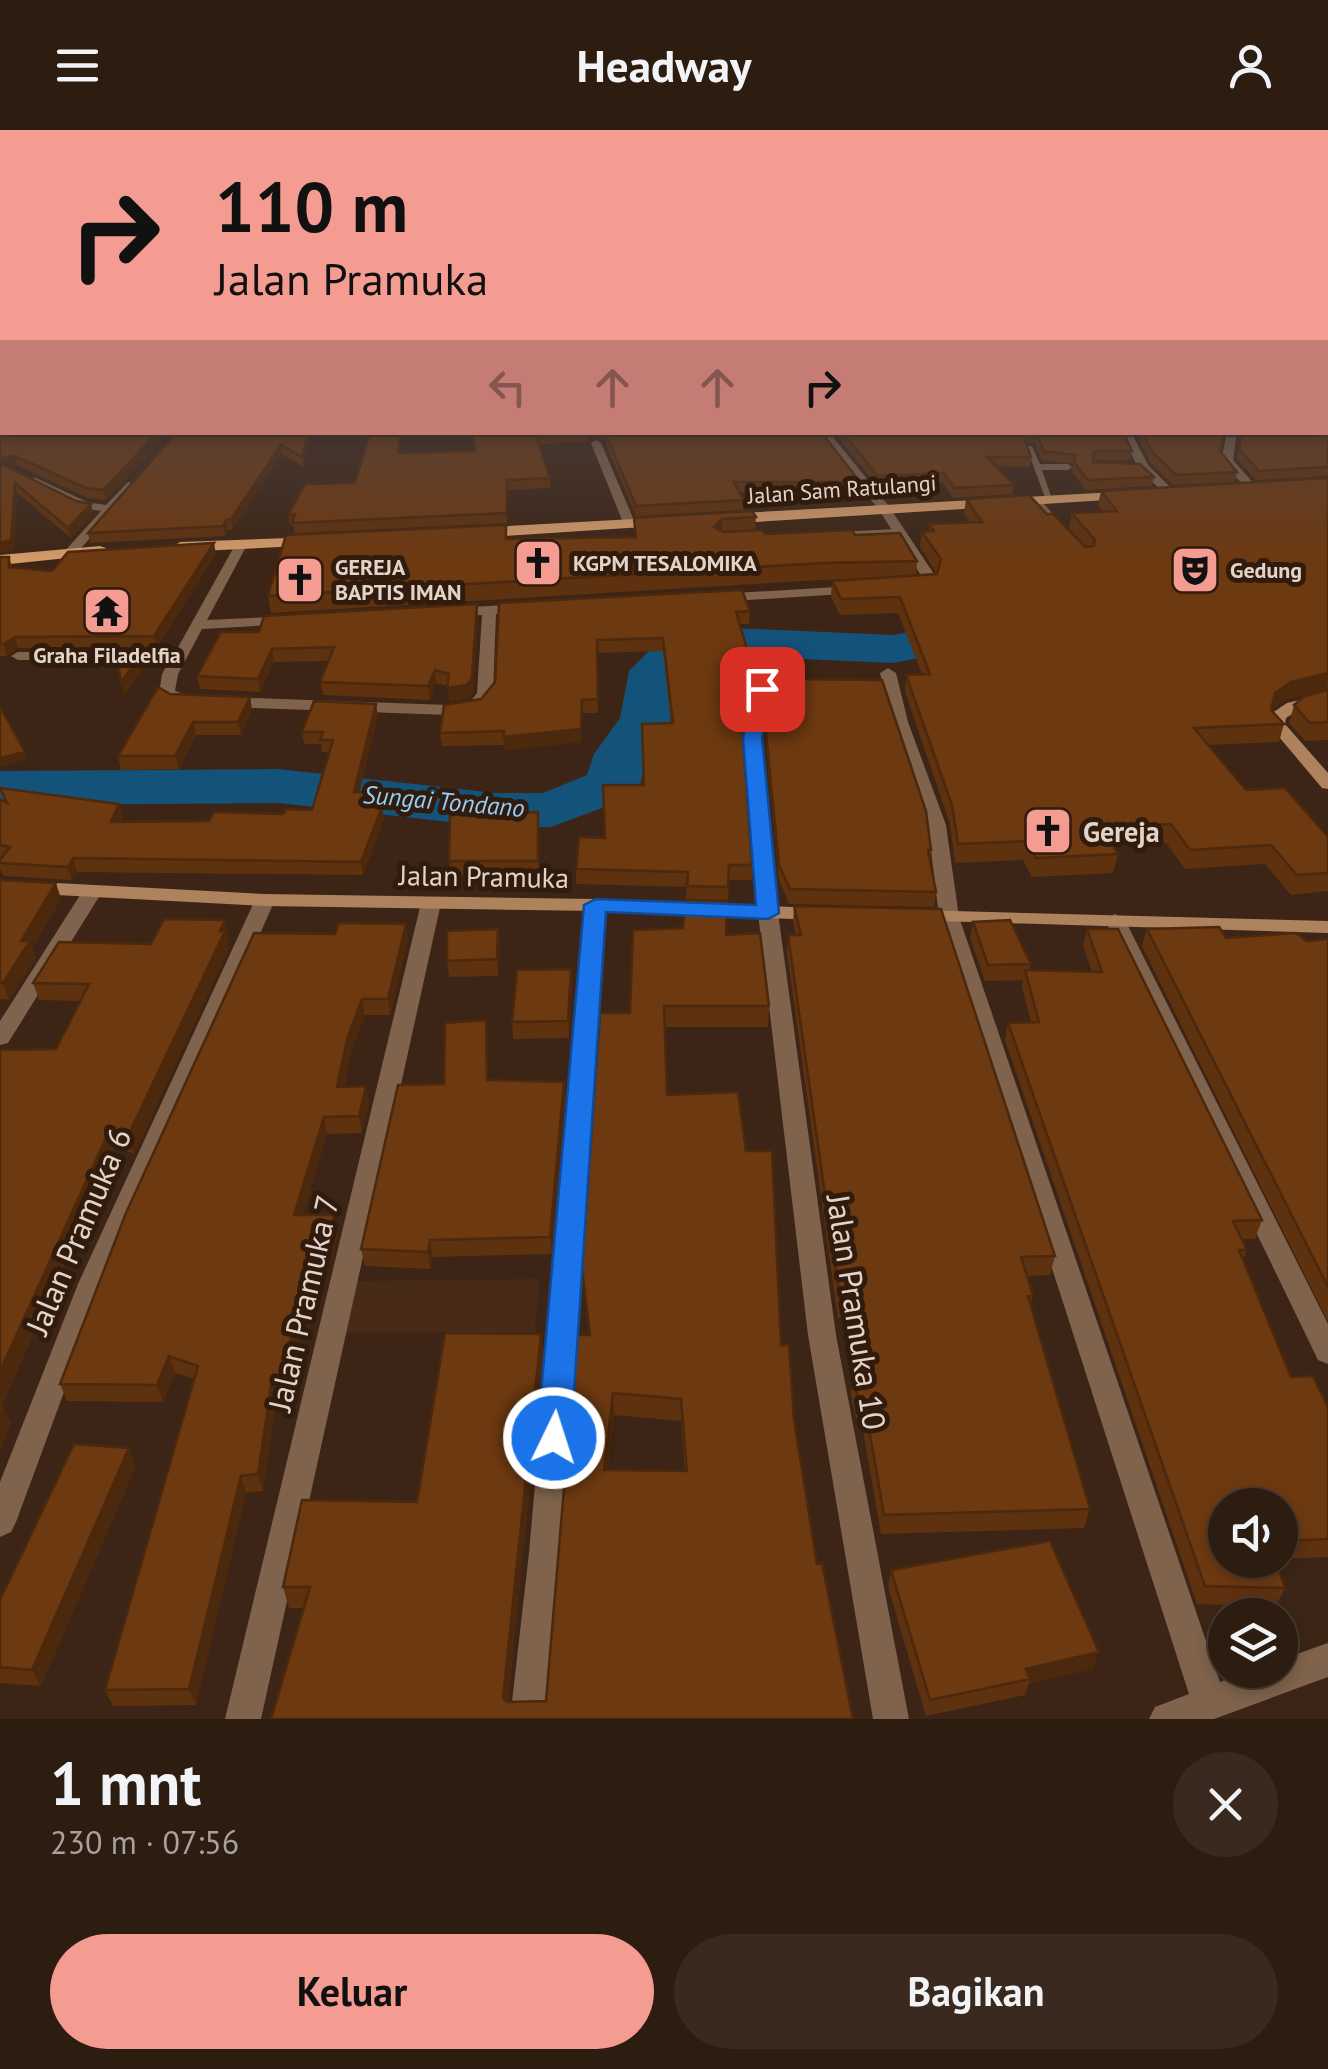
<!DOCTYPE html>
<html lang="id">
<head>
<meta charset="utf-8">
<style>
	body { margin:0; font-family:"PT Sans",sans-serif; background:#39291e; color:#f1f3f6; height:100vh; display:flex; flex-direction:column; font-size:38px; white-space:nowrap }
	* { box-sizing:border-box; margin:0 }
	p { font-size:32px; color:#a7a19f }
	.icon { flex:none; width:55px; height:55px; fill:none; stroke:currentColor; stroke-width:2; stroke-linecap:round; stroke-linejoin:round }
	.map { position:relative; height:1589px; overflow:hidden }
	.details { display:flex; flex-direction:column; background:#2d1c10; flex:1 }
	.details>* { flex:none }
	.guide { position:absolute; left:0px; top:0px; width:1330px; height:305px; box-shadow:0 5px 15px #0003,0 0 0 2px #483a30; background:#f59c92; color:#111; overflow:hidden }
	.buttons { position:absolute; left:1208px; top:1358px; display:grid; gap:20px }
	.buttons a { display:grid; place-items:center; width:90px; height:90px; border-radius:50%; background:#2d1c10; box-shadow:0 5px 15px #0003,0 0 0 2px #483a30; font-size:50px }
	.pin { position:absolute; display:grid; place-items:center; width:85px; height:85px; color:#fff; margin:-42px; border-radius:20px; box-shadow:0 5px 15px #0006 }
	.me { position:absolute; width:110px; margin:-55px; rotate:4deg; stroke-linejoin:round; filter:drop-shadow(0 0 8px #0008) }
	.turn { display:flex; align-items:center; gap:35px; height:210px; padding:0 50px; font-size:45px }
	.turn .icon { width:130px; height:130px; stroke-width:2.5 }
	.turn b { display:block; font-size:70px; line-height:85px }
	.lanes { display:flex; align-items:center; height:95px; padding:0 50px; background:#0003; justify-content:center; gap:50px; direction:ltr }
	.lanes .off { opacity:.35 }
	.round { display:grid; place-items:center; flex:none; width:105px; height:105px; border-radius:52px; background:#39291e }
	.overview { display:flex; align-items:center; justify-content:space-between; height:170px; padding:0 50px }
	h1 { font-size:60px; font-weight:700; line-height:75px }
	.button { display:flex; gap:20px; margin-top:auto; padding:20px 50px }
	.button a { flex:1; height:115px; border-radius:60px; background:#f59c92; color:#111; font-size:40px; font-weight:700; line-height:115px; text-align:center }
	.button a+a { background:#39291e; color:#f1f3f6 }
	header { display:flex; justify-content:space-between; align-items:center; height:130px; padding:0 50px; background:#2d1c10; font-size:45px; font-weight:700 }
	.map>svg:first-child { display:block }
</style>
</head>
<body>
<header><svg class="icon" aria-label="menu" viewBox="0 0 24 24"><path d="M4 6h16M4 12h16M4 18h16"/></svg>Headway<svg class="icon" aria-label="person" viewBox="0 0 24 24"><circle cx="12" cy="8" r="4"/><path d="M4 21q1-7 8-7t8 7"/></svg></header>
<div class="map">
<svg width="1328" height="1589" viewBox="0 0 1328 1589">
	<rect width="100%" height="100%" fill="#3c2516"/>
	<!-- built -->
	<path fill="#472a17" d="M539,1149L535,1202L335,1203L346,1151Z"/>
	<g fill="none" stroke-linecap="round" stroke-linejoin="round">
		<!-- river -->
		<path fill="#13537a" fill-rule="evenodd" d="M997,486L1014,490L1020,500L1014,510L893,533L733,526L695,529L678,545L672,589L648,624L640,655L632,667L551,697H496L278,673L0,675V641L278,639L496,663H543L587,645L594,624L620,588L629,541L664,506L733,498L893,505Z"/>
		<!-- lane -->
		<path fill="#7f634c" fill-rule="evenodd" d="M1026,316H1032L1040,334H1068L1072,337L1068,340H1042L1053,372L1046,370Z
			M1033,368H1039L1063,396V400H1057L1033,372Z
			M897,399L902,402L900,404L836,408L831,405L836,402Z"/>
		<!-- street -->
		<path fill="#7f634c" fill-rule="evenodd" d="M818,302H829L888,375L936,447L933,457L908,460V454L922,451V447L879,380Z
			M1120,302H1131L1148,335L1174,361V365H1166L1139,339Z
			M1227,302H1237L1233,330L1257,357V361H1249L1221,331Z
			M596,310L601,313L636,395L634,398L624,395L591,313Z
			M28,348H36L87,372L106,375L128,352L138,354L74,426L69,427L63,423L101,381L80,378L28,352Z
			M241,411L247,415L207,490L290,486L297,490L290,494L202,499L178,544L175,561L195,567V573H183L159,564L162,544L170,530H18L11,526L18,522L176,521L235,415Z
			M854,456L859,457V463L718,472L711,468L718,464Z
			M525,474L530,475V481L496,484L493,563L481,579L449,585L223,577L215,572L223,567L449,575L470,572L477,563L482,485L454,486L447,482L454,478Z
			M888,538L896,543L908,592L946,695L959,787L1220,1552L1254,1540H1280V1530L1328,1513V1547L1214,1589H1149L1155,1577L1189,1564L939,787L928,695L892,592L880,543Z
			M762,554L770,559L761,607L778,783L836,1205L909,1589H873L808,1205L758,783L745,607L754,559Z
			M92,756L102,762L8,913L0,915V891L82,762Z
			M265,764L275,770L104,1154L16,1392L11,1402L0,1407V1352L78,1154L255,770Z
			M431,767L441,773L261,1589H225L421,773Z
			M596,769L606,775L561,1423L546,1589H510L529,1423L586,775Z
			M1115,784L1125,790L1328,1194V1234L1318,1230L1105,790Z"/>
		<!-- secondary -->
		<path fill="#ae825c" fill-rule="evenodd" d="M1328,563V573L1298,580L1286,588L1285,594L1328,643V659L1322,658L1269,595L1272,583L1287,573Z
			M0,750L265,764L596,769L817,778L827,784L817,790L596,781L265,776L0,762Z
			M916,780L1328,791V803L909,790L906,786Z"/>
		<!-- primary -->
		<path fill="#d39a68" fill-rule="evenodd" d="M1133,361L1138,362V368L724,394L716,389L724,384Z
			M669,387L677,392L674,395L474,408L466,403L474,398Z
			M315,407L323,412L321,415L180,422L172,417L180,412Z
			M100,416L106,418V424L0,435V425Z"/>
	</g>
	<!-- wall -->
	<path fill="#5e310f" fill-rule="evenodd" d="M1328,208V346L1256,350L1237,329L1240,302H1328Z
		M0,257L169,302L106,370L88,368L18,336L8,337L93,384L71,408L17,363L14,420Z
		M177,302H403L400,323L474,321L470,302H821L857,348L856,357H854L853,362H739L743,370V380L636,386L605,311L594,307L588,312L539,314L550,348V358L508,360L507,393L294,403L293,395H290L288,385L355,353L370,304L311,306L303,337L282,324L233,399L228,400L225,406L90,413L88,403Z
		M834,302H1123L1132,321L1130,330H1096L1093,332L1154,347L1152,356L1086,360L1072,342L1073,334L1042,330L1035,314L1026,312L1031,327L1030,337L996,336L1014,355L1012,364L953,368L943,353L877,356Z
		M1135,302H1226L1220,321L1237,342L1235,352L1173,355L1151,333Z
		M1328,348V560L1286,569L1272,579L1284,594L1279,612L1208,615L1246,660L1328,707V761L1291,765L1265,734L1185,739L1166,713L1113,716L1118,724L1113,743L1032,747L1023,730L955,733L950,694L905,562L906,545L922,544L898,483L840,485L831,467L832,451L882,448L822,450L271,483L268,466L506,395L507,409L635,407L634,388L756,387L755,400L765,404L855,405L917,431L916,446L937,444L920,417L922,402L929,401V394L970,392L964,384L966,369L1047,384L1086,417L1069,398L1072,383L1103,382L1098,375L1101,361Z
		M216,424L157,517L18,518L7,526H0V427H9L12,437L52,441Z
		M499,473L750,481L749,494H739L754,542L753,555L742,602L752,735V750H729L726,805L769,876L768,897H665L667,965L746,1021L794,1289L817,1434L853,1589H271L304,1478H289L283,1457L417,1372L541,1204L543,1226L508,1572L546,1571L589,1205L582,1139L630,883L683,798L687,757L576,754V739L605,708L643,655L671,594L663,521L597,523L598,583H582L581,612L505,620V615L442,616L440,603L481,569L495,552ZM614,1285L681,1291L685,1341L608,1340Z
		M478,487L473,562L468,568L449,571L448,556L436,553L430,570L323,565L320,552L329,531L274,532L260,562L200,559L197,546L259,502Z
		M1328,560V610L1305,611L1289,593L1294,575Z
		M170,564L250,567L252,580L241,605H196L179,639L121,640L118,626Z
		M378,586L359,662H378L379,677H382L384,690L363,745L77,742L72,750L3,746L0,739V731L2,727H0V669L5,672L0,658L119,674L123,687L121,692L209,691L283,684L312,680L329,622H322L321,614H304L302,602Z
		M765,594L931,720L930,729L936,762L934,777L789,774L779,750L765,607Z
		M538,682L539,746L451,745L449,731Z
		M0,750L61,769L32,819L36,828L9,870L0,869Z
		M794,776L1055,1126L1050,1145L1027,1146L1033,1165L1031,1175L1090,1379L1084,1398L881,1404L861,1289L856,1288L851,1266V1189L838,1188L787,823L788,805H796L793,793Z
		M225,790L229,807L227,811L229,818L134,1024L116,1017L2,1275L11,1293L0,1320V920L56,919L80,871L39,870L33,853Z
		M973,792L1031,834L1029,840L1092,842L1083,816L1087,799L1262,1090L1255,1109H1241L1247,1120L1243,1130L1291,1247L1328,1277V1427L1280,1429V1375H1225L1285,1458L1276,1476L1197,1474L1005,910L1008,893L1031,892L1022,857L1023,850L985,851L970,808Z
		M406,794L408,810L390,885H365L350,925L344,957L366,956L369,973L362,1003L327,1004L303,1085L338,1102L330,1134H314L287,1266H277L263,1361L246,1363L196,1575L113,1576L105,1560L194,1249L175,1243L163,1272L67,1271L60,1254L335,804Z
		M1147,799L1226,808L1307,811L1328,809V1192L1142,816Z
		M500,815L498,846L449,847L447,831Z
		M571,839L572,855L569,908L513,909L512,892Z
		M488,907V950L565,969L552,1124L433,1127L430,1139L365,1136L361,1119L444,954Z
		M136,1336L41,1556L0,1553V1470Z
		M891,1440L1093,1539L1029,1553L1025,1565L926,1586L888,1457Z"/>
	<!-- shaded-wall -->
	<path fill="#4c280c" d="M158,302H169L106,370L103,360Z
		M308,302H310L311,306L303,337L302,327Z
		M401,302H403L399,333L398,323Z
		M594,302V307L588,312L587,303Z
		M281,315L282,324L233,399L231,389Z
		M15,326L18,336L5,337L0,332L3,328Z
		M15,353L17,363L14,420L0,424V413Z
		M91,374L93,384L71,408L68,398Z
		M722,389V404L714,397Z
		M226,390L228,400L225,406L223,396Z
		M214,413L216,424L157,517L154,506Z
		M477,474L478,487L473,562L468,568L449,571L447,558Z
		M15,507L18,518L7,526L4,514Z
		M272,519L274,532L260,562L258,549Z
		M143,520L146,534L124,567L121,553Z
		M435,540L436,553L430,570L428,556Z
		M754,542L753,555L741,607L742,594Z
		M1328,543L1327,559L1286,569L1270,580L1275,563L1291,552Z
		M250,567L252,580L241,605L238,592Z
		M582,570L581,612L505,620L504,607Z
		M376,574L378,586L356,675L354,662Z
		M193,592L196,605L179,639L175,626Z
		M25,622L27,629L0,637V628Z
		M119,674L123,687L115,705L111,692Z
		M382,677L384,690L363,745L361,732Z
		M73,728L77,742L72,750L68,737Z
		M56,753L61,769L32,819L36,828L9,870L3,853L21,811Z
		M225,790L229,807L227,811L229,818L134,1024L128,1006Z
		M406,794L408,810L390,885L388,869Z
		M498,799L500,815L498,846L497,829Z
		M571,839L572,855L569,908L568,891Z
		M362,869L365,885L350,925L340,974L337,957L347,909Z
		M486,890L488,907L489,967L487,950Z
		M564,952L565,969L552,1124L550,1107Z
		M366,956L369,973L362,1003L359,986Z
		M324,987L327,1004L298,1102L294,1085Z
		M110,999L116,1017L0,1278V1241Z
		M334,1085L338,1102L330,1134L327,1117Z
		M430,1110L433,1127L430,1139L428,1122Z
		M310,1117L314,1134L287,1266L282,1249Z
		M541,1204L543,1226L506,1589L503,1568Z
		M169,1226L175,1243L163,1272L157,1255Z
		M272,1249L277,1266L263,1361L258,1344Z
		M613,1263L614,1285L605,1361L604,1340Z
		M3,1275L11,1293L0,1320V1281Z
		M129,1318L136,1336L41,1556L32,1540Z
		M241,1346L246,1363L196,1575L189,1559Z
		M1099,1522L1093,1539L1029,1553L1030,1549L1026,1539Z"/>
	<!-- building -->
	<path fill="#6d3911" stroke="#4c280c" stroke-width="2.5" fill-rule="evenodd" d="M1328,208V337L1259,341L1239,319L1241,302H1328Z
		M0,257H2V302H158L103,360L86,358L15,326L3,328L0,332Z
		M177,302H308L302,327L281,315L231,389L226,390L223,396L88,403Z
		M370,302H401L398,323L475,321L471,302H587L536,305L550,348L507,350V383L292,393L295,384L288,385L305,354L355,353Z
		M605,302H821L857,348H851L854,352H734L743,370L636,376Z
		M842,302H1123L1132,321H1098L1093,323V332L1140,334L1154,347L1088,350L1074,332L1076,325L1044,321L1037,305L1027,303L1024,308L1031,327H987L1014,355L954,358L944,343L878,346Z
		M1142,302H1225L1220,321L1237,342L1176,345L1153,323Z
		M0,333L76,371L91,374L68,398L15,353L11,410L0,413Z
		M1328,348V543L1291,552L1275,563L1271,580L1284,594L1194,598L1246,660L1285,658L1328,707V743L1297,745L1271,715L1190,720L1171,694L1102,698L1118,724L1036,728L1027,711L958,714L952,675L906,545L930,544L900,467L841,469L832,451L937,444L941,429L922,402L934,401L929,394L982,392L966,369L1029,365L1047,384H1053L1085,417L1094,416L1095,410L1072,383L1117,381L1101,361Z
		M752,381L756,387L722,389L714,397L723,402L762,400L765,404L852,400L855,405L900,403L917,431L823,433L268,466L286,405L506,395V409L636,407L634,388Z
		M214,413L154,506L15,507L4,514H0V427H9V437L52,441L68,422Z
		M742,460L750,481L736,482L754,542L742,594L752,735H729L728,757L687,756L688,742L576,739L579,707L605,708L603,655H644L642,594L673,593L663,508L597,510L598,569L582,570L581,599L504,607V601L440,603L444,575L481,569L495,552L499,473Z
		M477,474L472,548L467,555L447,558L449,544L435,540L428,556L320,552L334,517L272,519L258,549L197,546L221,502H259L264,486Z
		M116,520H143L121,553Z
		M774,549L882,550L926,681L931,720H928L936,762L790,759L779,735L765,594Z
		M158,557L170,564L250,567L238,592H193L175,626H118Z
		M1328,560V592L1310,593L1294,575L1305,566Z
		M314,571L376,574L354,662H378L374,677H382L361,732L73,728L68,737L0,733V730L10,717L0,715V669L7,673L0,658L119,674L111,692L209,691L214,682L283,684L286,679L312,680L333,610H320L323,602H302Z
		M0,577L25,622L0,628Z
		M538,682V731H449L450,685Z
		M0,750L56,753L21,811H30L3,853H0Z
		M685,770L727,771L726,805L760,803L769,876H664L667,965L738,962L746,1021H772L781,1215H789L794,1289L817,1434L822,1433L853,1589H271L310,1457H283L302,1370L417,1372L445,1203L541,1204L503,1568L507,1572L546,1571L577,1205H590L582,1139L600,883H630L633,800L683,798ZM613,1263L681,1269L687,1341L604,1340Z
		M794,776L941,779L1055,1126L1021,1127L1033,1165L1028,1166L1090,1379L884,1385L864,1270L858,1269L854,1247V1169H840L788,805H801Z
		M164,789L225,790L220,801H225L128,1006L110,999L0,1241V920L56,919L89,854L33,853L59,812L151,814Z
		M1010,790L1031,834L988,835L973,792Z
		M339,793L406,794L388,869H362L347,909L337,957L366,956L359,986L324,987L294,1085H334L327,1117H310L282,1249H272L258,1344L241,1346L189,1559L105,1560L198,1236L169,1226L157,1255L60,1254L126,1083L254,803L335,804Z
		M1219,797L1226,808L1296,803L1307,811L1328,809V1157L1147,799Z
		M498,799L497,829L447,831V801Z
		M1087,799H1118L1262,1090L1233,1091L1247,1120H1239L1291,1247L1313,1246L1328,1277V1409L1280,1411V1375H1225V1430H1276L1285,1458L1205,1456L1008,893L1039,892L1025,840L1102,842Z
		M571,839L568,891L512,892L517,840Z
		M486,890L487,950L564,952L550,1107L430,1110L428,1122L361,1119L398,955L444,954L445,893Z
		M74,1314L129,1318L32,1540L0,1537V1470Z
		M1050,1411L1099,1522L1026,1539L1030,1549L930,1570L891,1440Z"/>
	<!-- sky -->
	<linearGradient id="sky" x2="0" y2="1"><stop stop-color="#21140c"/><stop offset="0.48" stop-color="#504647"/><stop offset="1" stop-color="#504647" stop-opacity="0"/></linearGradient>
	<rect width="1328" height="431" fill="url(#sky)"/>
	<!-- route -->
	<path fill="#1a73e8" stroke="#114b97" stroke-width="2.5" d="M762,554L771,559L762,608L779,783L768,789L606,782L571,1308L566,1319L554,1324L542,1319L537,1308L584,775L596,769L756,775L743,608L753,559Z"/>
	<!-- icons -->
	<defs>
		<g id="church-square" transform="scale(2.5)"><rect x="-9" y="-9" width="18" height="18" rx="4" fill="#f59c92" stroke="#311b0c"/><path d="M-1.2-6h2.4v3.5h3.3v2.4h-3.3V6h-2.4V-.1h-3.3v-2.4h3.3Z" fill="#111"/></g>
		<g id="theatre-square" transform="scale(2.5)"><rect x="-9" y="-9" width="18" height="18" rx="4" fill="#f59c92" stroke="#311b0c"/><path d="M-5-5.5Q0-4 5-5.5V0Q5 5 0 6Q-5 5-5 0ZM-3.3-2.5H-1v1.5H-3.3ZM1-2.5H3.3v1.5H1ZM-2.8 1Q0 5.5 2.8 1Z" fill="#111"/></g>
		<g id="temple-square" transform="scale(2.5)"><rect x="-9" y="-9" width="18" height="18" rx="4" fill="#f59c92" stroke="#311b0c"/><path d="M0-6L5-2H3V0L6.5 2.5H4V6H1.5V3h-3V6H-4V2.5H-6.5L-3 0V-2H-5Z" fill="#111"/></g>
	</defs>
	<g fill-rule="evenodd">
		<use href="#church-square" x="538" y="433"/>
		<use href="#theatre-square" x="1195" y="440"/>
		<use href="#church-square" x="300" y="450"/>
		<use href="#temple-square" x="107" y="481"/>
		<use href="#church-square" x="1048" y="701"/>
	</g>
	<g text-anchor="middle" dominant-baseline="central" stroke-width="10" stroke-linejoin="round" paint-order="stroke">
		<!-- far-street labels -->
		<g font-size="22" fill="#e3d4ca" stroke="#311b0c">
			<text transform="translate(842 359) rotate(-4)">Jalan Sam Ratulangi</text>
		</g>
		<!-- far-poi labels -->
		<g font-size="22" font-weight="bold" fill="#e3d4ca" stroke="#311b0c" text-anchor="start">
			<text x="573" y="433">KGPM TESALOMIKA</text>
			<text x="335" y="437">GEREJA<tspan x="335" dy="25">BAPTIS IMAN</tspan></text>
			<text x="1230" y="440">Gedung</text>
			<text x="107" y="525" text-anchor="middle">Graha Filadelfia</text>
		</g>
		<!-- far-water labels -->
		<g font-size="25" font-style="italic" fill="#93cdf8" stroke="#311b0c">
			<text transform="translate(444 671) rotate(5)">Sungai Tondano</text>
		</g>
		<!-- poi labels -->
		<g font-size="28" font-weight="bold" fill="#e3d4ca" stroke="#311b0c" text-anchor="start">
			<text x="1083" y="701">Gereja</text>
		</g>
		<!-- street labels -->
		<g font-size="28" fill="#e3d4ca" stroke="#311b0c">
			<text transform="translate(484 746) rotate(1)">Jalan Pramuka</text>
		</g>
		<!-- near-street labels -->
		<g font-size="32" fill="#e3d4ca" stroke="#311b0c">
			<text transform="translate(78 1101) rotate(-67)">Jalan Pramuka 6</text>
			<text transform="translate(303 1173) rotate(-77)">Jalan Pramuka 7</text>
			<text transform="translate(857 1182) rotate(81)">Jalan Pramuka 10</text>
		</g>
	</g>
</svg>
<div class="buttons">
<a><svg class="icon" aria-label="sound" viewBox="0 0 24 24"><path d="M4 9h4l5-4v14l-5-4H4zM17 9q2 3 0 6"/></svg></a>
<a><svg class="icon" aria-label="layers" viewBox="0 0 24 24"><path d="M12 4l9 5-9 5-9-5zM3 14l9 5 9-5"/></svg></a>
</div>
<div class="pin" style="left:762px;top:559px;background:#d93025"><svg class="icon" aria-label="arrive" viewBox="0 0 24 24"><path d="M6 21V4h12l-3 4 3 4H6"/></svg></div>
<svg class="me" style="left:554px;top:1308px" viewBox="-20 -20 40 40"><circle r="17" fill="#1a73e8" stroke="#fff" stroke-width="3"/><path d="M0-11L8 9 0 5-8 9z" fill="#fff"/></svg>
<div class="guide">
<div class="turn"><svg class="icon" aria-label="right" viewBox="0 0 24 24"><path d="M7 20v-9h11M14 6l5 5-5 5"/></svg><div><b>110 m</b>Jalan Pramuka</div></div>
<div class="lanes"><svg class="icon off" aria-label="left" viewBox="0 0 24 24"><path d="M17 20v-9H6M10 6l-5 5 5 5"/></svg><svg class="icon off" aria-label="ahead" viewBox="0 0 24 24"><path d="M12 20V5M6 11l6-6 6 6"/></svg><svg class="icon off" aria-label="ahead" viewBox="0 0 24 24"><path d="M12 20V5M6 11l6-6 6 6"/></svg><svg class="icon" aria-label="right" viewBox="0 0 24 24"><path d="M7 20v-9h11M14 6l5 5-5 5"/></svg></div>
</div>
</div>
<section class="details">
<div class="overview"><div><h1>1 mnt</h1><p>230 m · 07:56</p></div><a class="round"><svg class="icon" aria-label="close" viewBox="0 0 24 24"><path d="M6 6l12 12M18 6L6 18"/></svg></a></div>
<div class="button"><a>Keluar</a><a>Bagikan</a></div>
</section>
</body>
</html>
